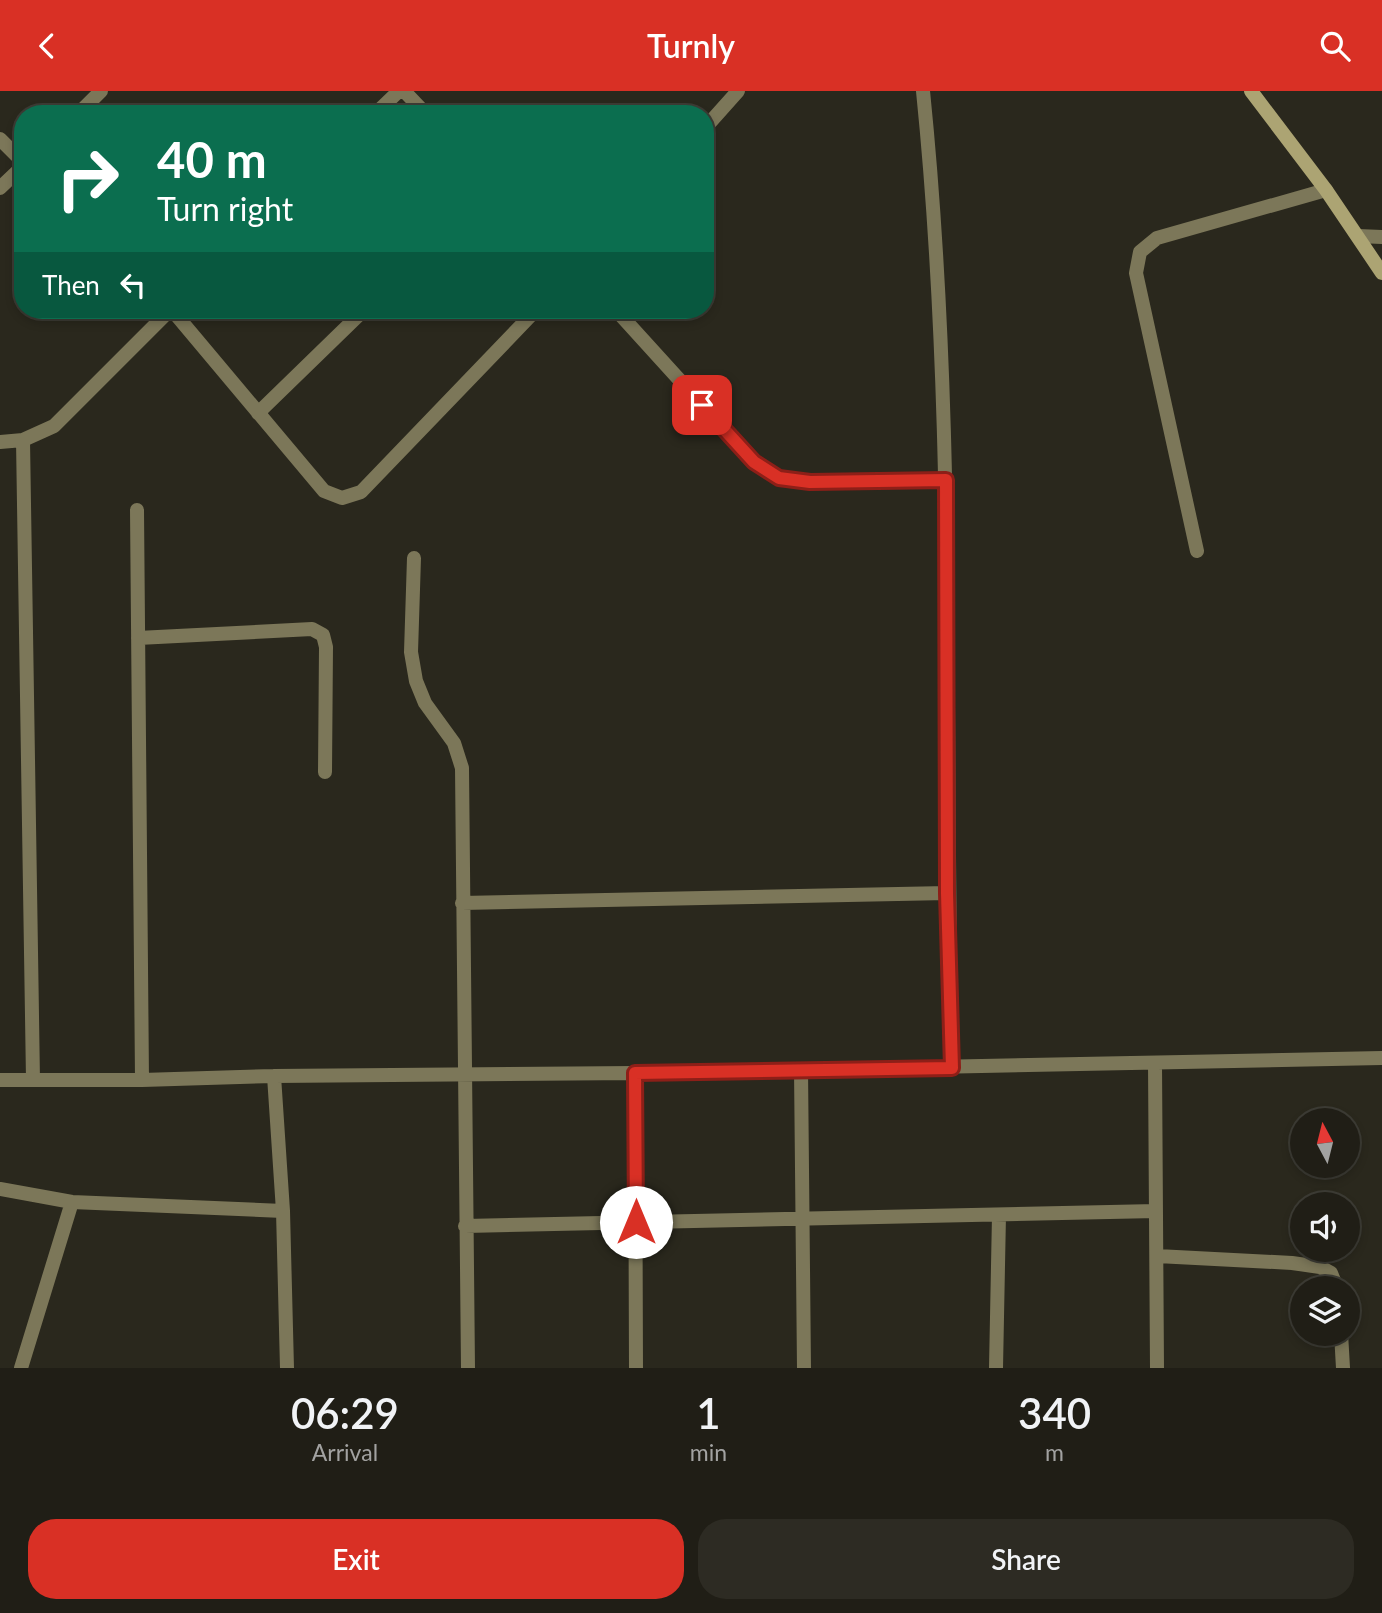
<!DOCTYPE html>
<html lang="en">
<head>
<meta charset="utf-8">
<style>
	body { margin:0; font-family:Lato,sans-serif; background:#2d2b23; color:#f1f3f6; height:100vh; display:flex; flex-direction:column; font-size:26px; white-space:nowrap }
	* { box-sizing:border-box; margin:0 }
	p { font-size:23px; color:#a2a2a1 }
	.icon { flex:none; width:38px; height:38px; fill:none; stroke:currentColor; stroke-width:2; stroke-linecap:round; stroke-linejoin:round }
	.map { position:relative; height:1277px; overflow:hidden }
	.drawer { display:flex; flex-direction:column; background:#201e16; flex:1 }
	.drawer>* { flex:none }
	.banner { position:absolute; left:14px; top:14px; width:700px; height:214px; border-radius:28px; box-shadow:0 4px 10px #0003,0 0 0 2px #3d3c35; background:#0b6e4f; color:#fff; overflow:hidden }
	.needle { width:46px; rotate:353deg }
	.tools { position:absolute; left:1290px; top:1017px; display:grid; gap:14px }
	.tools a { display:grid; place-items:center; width:70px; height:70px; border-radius:50%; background:#201e16; box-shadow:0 4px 10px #0003,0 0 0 2px #3d3c35; font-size:35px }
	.pin { position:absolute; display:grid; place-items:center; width:60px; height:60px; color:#fff; margin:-30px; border-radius:14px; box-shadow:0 4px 10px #0006 }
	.me { position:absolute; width:77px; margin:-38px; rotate:0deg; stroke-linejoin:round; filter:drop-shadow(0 0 5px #0008) }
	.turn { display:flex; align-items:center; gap:24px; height:147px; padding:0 28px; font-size:32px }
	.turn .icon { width:91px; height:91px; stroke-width:2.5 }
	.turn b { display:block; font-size:49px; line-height:60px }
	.then { display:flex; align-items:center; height:66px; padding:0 28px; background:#0003; gap:14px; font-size:26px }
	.eta { display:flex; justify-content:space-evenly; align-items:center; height:119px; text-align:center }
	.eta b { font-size:42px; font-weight:600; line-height:49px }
	.primary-button { display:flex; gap:14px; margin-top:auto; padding:14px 28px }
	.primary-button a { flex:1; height:80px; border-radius:28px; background:#d93025; color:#fff; font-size:28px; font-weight:600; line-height:80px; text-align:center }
	.primary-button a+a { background:#2d2b23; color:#f1f3f6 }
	header { display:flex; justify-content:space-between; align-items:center; height:91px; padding:0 28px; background:#d93025; color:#fff; font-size:32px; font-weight:600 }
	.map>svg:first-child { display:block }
</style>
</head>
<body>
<header><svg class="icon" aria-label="back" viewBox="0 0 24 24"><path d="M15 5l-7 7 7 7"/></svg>Turnly<svg class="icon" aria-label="search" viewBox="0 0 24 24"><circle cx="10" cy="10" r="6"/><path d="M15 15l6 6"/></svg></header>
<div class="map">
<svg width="1382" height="1277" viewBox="0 0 1382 1277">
	<rect width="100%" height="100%" fill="#2a281d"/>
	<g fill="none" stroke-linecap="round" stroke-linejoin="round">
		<!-- street -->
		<path stroke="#7c7759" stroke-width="14" d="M404,0L426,23
			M923,0C956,324 944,651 952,977
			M78,23L101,0
			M375,23L399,0
			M705,37L738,0
			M0,48L23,71
			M0,97L23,75
			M1358,145L1382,146
			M172,219L324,400L342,407L361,401L536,219
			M616,219L754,371L779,387L811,391L946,389
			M258,322L364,219
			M0,351L23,349
			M137,419L142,989
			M1197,460L1136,182L1140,161L1157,147L1326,99
			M414,467L411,561L416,590L425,612L454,652L462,677L468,1277
			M138,547L312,538L323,544L326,556L325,681
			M462,812L947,802
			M1155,972L1157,1277
			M801,978L804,1277
			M635,982L636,1277
			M274,985L283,1120L287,1277
			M0,989H142L274,985L635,982L1382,967
			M33,989L23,349L54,335L170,219
			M0,1098L72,1111L283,1120
			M465,1135L1156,1120
			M1157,1165L1292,1172L1320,1176L1331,1182L1337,1197
			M1341,1242L1343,1277
			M21,1277L72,1111
			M996,1277L999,1124"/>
		<!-- secondary -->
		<path stroke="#aca473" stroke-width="14" d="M1251,0L1326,99L1382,182"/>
	</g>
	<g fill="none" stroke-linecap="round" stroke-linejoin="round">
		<!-- route casing -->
		<g stroke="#8d1f18" stroke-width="18">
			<path id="route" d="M636,1131L635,982L952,977L947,802L946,389L810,391L779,387L754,371L702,314"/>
		</g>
		<!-- route -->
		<use href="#route" stroke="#d93025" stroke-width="12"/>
	</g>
</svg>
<div class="tools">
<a><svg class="needle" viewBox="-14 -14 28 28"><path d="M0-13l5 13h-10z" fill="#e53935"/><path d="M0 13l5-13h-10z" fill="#a2a2a1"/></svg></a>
<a><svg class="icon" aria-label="sound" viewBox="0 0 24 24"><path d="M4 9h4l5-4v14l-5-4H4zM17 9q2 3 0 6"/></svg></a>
<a><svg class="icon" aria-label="layers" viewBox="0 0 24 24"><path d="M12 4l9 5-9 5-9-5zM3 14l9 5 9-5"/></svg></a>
</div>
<div class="pin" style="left:702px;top:314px;background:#d93025"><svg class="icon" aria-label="arrive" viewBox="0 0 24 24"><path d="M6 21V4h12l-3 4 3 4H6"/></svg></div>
<svg class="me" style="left:636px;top:1131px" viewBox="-20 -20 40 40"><circle r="19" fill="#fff"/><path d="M0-13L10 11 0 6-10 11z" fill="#d93025"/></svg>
<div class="banner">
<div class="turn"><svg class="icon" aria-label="right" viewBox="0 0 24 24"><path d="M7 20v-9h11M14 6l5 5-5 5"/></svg><div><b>40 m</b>Turn right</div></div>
<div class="then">Then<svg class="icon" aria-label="left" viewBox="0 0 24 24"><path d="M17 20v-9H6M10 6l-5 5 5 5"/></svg></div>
</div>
</div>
<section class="drawer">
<div class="eta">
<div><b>06:29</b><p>Arrival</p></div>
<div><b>1</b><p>min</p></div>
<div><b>340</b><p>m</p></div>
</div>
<div class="primary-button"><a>Exit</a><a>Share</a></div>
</section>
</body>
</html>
